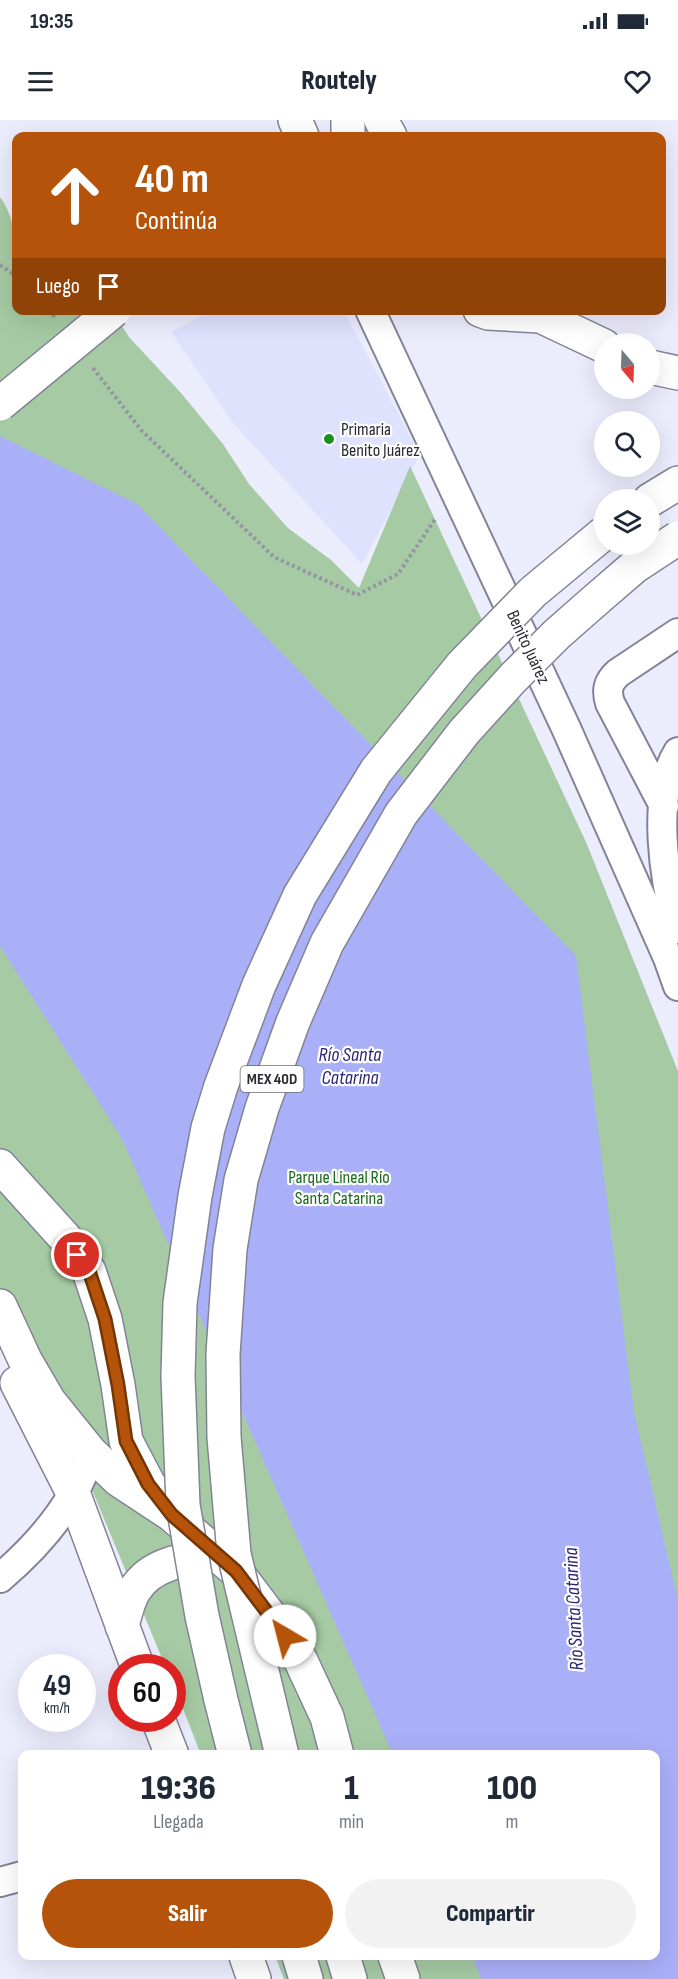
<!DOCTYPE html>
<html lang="es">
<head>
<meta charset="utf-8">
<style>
	body { margin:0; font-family:"Sofia Sans Condensed",sans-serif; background:#f2f2f3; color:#1f2937; height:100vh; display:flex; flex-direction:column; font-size:22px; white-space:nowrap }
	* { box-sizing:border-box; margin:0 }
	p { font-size:20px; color:#747a83 }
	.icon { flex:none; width:33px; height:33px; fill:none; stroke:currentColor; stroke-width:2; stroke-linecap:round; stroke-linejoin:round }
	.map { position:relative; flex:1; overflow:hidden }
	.details { position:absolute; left:18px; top:1630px; width:642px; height:210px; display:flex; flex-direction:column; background:#fff; border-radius:12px; box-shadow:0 6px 24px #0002 }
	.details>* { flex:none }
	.banner { position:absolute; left:12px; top:12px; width:654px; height:183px; border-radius:12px; box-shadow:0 6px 24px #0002; background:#b45309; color:#fff; overflow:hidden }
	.needle { width:39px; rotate:161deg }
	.buttons { position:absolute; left:594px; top:213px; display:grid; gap:12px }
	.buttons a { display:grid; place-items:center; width:66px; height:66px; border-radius:50%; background:#fff; box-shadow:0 6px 24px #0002; font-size:30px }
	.speed { position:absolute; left:18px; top:1534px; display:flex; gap:12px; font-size:30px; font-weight:700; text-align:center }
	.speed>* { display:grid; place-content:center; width:78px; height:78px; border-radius:50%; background:#fff; box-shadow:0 6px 24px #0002; line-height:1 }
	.speed small { font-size:15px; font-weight:400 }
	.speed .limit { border:9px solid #d22; background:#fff; color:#111 }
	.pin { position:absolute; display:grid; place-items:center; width:51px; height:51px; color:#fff; margin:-26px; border:3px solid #fff; border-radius:50%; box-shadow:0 2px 6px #0007 }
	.me { position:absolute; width:66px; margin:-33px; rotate:323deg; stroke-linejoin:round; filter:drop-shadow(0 0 4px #0008) }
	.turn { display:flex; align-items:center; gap:21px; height:126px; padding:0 24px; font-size:27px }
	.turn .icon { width:78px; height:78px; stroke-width:2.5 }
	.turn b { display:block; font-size:42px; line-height:51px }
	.then { display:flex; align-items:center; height:57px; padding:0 24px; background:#0003; gap:12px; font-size:22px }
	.eta { display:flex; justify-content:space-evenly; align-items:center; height:102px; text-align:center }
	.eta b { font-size:36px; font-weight:800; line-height:42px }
	.action { display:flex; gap:12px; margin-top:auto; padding:12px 24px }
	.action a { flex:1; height:69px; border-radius:36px; background:#b45309; color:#fff; font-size:24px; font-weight:800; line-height:69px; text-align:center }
	.action a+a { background:#f2f2f3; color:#1f2937 }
	.status { display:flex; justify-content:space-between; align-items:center; height:42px; padding:0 30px; background:#fff; direction:ltr }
	.status svg { height:16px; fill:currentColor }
	header { display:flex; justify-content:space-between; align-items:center; height:78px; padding:0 24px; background:#fff; font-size:27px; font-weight:800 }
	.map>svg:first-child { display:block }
</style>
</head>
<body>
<div class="status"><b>19:35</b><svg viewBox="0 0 49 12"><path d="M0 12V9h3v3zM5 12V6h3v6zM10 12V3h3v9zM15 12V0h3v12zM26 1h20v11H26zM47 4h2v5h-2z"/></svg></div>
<header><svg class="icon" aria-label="menu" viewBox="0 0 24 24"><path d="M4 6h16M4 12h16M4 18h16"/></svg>Routely<svg class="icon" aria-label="heart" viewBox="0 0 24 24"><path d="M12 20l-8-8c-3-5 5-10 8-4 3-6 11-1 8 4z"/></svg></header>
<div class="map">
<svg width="678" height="1859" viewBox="0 0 678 1859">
	<rect width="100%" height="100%" fill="#ebedfd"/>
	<!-- built -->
	<path fill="#dee2fd" d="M212,191H344L420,335L362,444L233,303L171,212Z"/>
	<!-- green -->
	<path fill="#a6cba4" d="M0,77C22,106 16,156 16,190L112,191L129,217L181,273L223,324L249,364L288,408L331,440L359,468L410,346L586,722L678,951V1859H284L275,1836H656V1635H201L173,1563L172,1548H166L90,1365L0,1183Z"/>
	<!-- water -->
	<path fill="#aab0f8" d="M0,316L137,384L576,836L634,1292L678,1480V1859H481L472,1836H656V1635H393L122,1019L0,826Z"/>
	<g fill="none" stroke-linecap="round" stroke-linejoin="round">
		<!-- minor casing -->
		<g stroke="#828496" stroke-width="32">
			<path id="minor" d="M370,190L566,608L668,838L678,866
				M678,632C651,676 664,761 678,809
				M664,686L610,583C606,570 608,562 618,553L678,513
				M0,1458C40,1424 75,1384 91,1333
				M0,1762L22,1756"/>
		</g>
		<!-- major casing -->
		<g stroke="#828496" stroke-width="36">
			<path id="major" d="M295,0L302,16
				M381,0L390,16
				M348,16V0
				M480,190L488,193L540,196
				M528,190L604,226
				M650,247L678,253
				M0,1046L66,1119L89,1151L105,1199L118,1265L126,1321L148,1363L162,1382
				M0,1186L25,1240L49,1281L91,1333L119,1360L172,1395L236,1451L285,1516L301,1541L327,1597L337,1635
				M17,1263L74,1375L138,1548
				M122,1506C125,1495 128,1481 134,1471C152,1441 188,1439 219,1436
				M158,1599L172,1635
				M246,1836L254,1859
				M395,1836L403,1859"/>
		</g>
		<!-- highway casing -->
		<g stroke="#828496" stroke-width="36">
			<path id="highway" d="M650,380L678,363
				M299,1836L306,1859
				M343,1836L350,1859"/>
		</g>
		<!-- path -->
		<path stroke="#9596a2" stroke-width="4" stroke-dasharray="3 3" stroke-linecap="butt" d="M0,145L16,156
			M49,190L56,199
			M93,248L141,310L274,437L357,475L398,454L436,398"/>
		<!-- minor -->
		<use href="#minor" stroke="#fff" stroke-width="28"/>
		<!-- major -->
		<use href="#major" stroke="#fff" stroke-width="33"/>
		<!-- highway -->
		<use href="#highway" stroke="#fff" stroke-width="33"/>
		<!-- major-bridge casing -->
		<g stroke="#828496" stroke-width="36" stroke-linecap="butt">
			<path id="major-bridge" d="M0,284L114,190"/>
		</g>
		<!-- highway-bridge casing -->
		<g stroke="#828496" stroke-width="36" stroke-linecap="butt">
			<path id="highway-bridge" d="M235,1635L221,1580L202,1496L183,1385L178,1256L180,1183L195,1076L208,1008L221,966L259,865L300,775L376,651L462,545L533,472L604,413
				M282,1635L234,1434L224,1317L223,1234L230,1129L241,1060L262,988L293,902L327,823L401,694L464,612L513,558L557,514L598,478L634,447L678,418"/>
		</g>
		<!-- major-bridge -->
		<use href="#major-bridge" stroke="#fff" stroke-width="33"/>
		<!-- highway-bridge -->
		<use href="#highway-bridge" stroke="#fff" stroke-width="33"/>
	</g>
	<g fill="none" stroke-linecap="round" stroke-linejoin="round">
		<!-- route casing -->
		<g stroke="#753606" stroke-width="15">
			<path id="route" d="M77,1135L89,1151L105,1199L118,1265L126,1321L148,1364L172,1395L236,1451L285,1516"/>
		</g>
		<!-- route -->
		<use href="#route" stroke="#b45309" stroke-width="10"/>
	</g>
	<!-- markers -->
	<circle fill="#199221" stroke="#fff" stroke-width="2" cx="329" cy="319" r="6"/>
	<g text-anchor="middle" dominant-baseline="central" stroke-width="4.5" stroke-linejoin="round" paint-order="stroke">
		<!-- shield labels -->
		<rect fill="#fff" stroke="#6a6b70" stroke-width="1.5" x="240.5" y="946" width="63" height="26" rx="4.5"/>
		<g font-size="16" font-weight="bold" fill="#2a2b32">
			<text x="272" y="959">MEX 40D</text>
		</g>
		<!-- poi labels -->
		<g font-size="18" fill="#2a2b32" stroke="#fff" text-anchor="start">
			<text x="341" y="309">Primaria<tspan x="341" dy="21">Benito Juárez</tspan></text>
		</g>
		<!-- street labels -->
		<g font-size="18" fill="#2a2b32" stroke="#fff">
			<text transform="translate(528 527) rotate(65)">Benito Juárez</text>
		</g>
		<!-- park labels -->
		<g font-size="18" fill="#1a681c" stroke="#fff">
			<text x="339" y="1057">Parque Lineal Río<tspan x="339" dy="21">Santa Catarina</tspan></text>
		</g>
		<!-- water labels -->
		<g font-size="20" font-style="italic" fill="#2c2677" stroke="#fff">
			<text x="350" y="935">Río Santa<tspan x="350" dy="23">Catarina</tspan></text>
			<text transform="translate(574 1489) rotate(-93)">Río Santa Catarina</text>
		</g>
	</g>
</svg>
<div class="buttons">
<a><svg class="needle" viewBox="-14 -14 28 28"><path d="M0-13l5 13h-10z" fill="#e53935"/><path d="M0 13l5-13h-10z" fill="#747a83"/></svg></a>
<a><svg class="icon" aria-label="search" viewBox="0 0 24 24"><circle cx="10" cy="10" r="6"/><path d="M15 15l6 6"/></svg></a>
<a><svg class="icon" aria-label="layers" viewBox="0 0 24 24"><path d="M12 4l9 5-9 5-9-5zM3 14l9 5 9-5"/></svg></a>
</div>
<div class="speed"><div>49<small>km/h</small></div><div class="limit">60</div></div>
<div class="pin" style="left:77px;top:1135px;background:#d93025"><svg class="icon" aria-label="arrive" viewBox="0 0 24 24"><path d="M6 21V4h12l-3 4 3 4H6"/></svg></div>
<svg class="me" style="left:285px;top:1516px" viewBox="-20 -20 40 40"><circle r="19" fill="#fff"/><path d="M0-13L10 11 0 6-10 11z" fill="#b45309"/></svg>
<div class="banner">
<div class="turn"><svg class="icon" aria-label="ahead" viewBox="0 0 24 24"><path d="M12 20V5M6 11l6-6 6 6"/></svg><div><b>40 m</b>Continúa</div></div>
<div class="then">Luego<svg class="icon" aria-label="arrive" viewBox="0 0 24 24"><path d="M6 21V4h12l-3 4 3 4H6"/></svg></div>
</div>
<section class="details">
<div class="eta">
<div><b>19:36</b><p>Llegada</p></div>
<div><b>1</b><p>min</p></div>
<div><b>100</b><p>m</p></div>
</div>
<div class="action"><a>Salir</a><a>Compartir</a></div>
</section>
</div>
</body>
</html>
